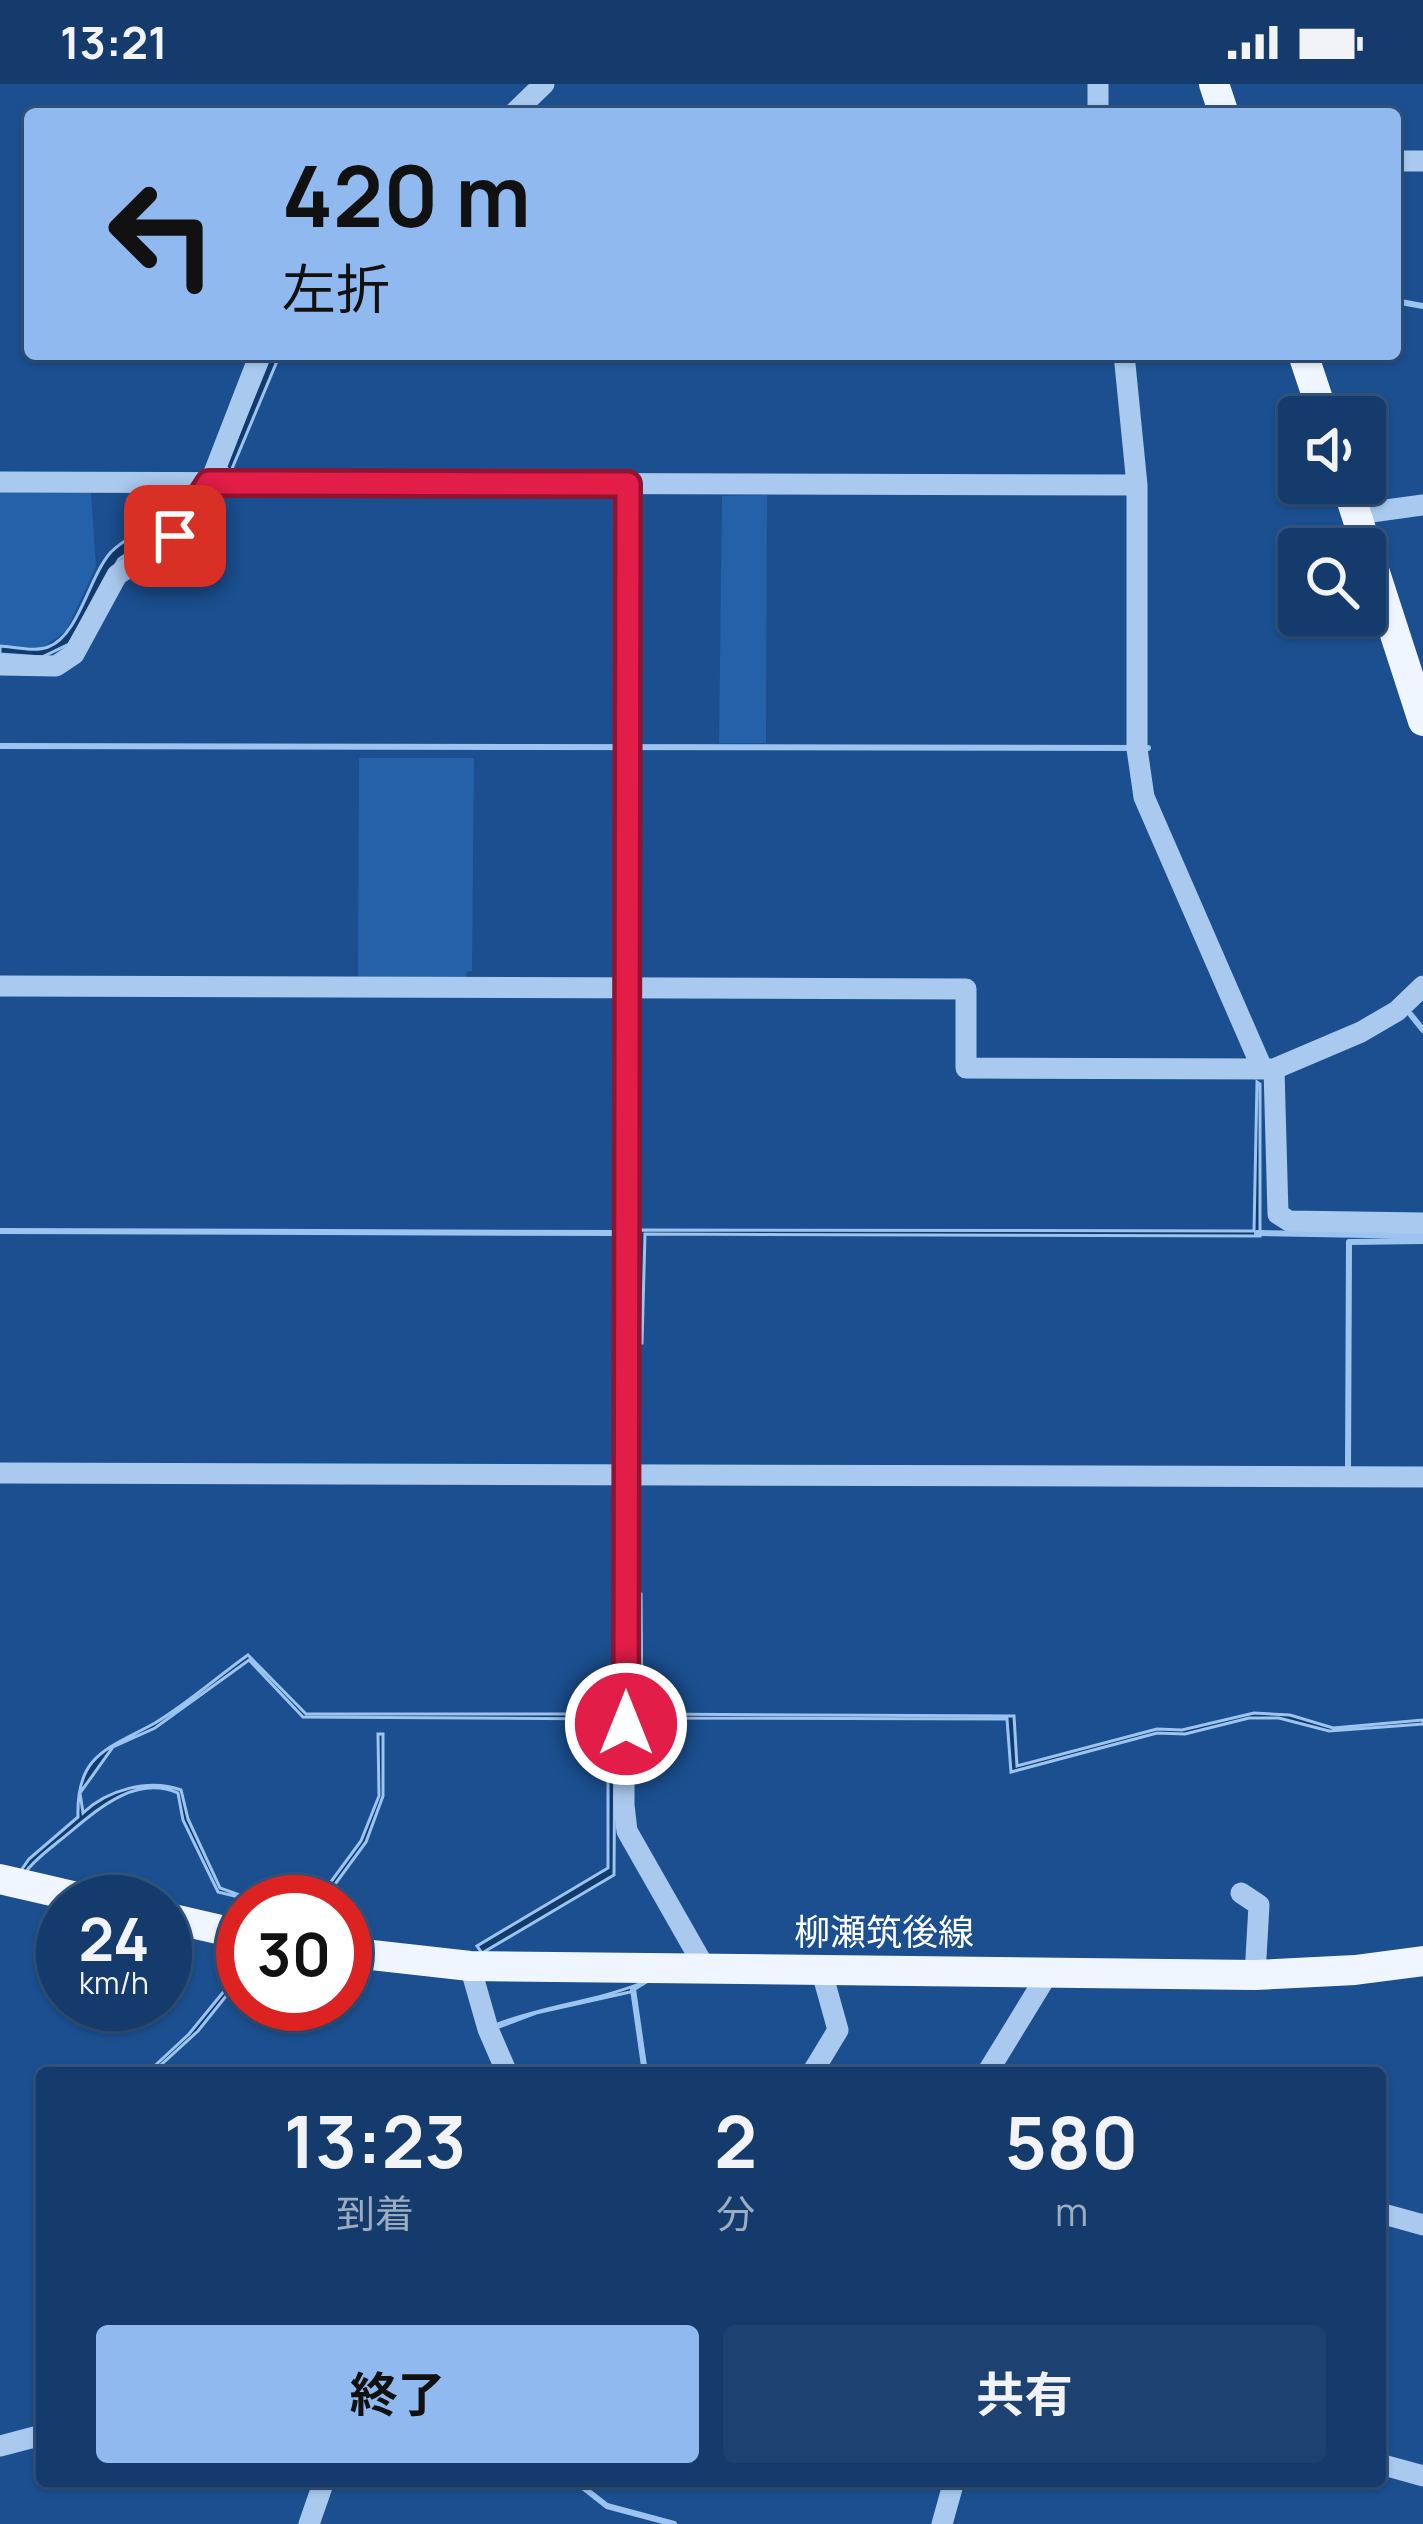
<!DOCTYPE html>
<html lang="ja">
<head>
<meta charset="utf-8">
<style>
	body { margin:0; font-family:Manrope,"Noto Sans JP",sans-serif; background:#1d4271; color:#f1f3f6; height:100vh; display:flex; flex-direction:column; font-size:45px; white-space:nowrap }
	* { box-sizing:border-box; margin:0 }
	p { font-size:39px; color:#9dadc1 }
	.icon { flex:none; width:66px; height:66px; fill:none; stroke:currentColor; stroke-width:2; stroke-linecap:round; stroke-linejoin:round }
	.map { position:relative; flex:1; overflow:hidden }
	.side { position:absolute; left:36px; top:1983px; width:1350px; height:420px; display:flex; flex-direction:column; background:#143b6b; border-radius:12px; box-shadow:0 3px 9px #0004,0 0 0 3px #33557e }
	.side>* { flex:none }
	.top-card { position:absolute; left:24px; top:24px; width:1377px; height:252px; border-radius:12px; box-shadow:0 3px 9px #0004,0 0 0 3px #33557e; background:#90b9f0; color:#111; overflow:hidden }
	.fabs { position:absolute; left:1278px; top:312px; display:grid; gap:24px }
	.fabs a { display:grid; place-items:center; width:108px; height:108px; border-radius:12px; background:#143b6b; box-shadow:0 3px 9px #0004,0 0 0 3px #33557e; font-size:60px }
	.speed { position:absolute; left:36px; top:1791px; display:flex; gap:24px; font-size:60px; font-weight:700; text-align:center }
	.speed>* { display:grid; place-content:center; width:156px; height:156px; border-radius:50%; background:#143b6b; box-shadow:0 3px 9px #0004,0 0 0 3px #33557e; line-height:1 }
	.speed small { font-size:30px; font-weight:400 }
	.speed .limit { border:18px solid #d22; background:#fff; color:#111 }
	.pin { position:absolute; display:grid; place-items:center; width:102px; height:102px; color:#fff; margin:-51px; border-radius:24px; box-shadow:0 6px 18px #0006 }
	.me { position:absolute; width:132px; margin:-66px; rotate:0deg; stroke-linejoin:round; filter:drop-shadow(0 0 9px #0008) }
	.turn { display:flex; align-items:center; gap:42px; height:252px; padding:0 60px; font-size:54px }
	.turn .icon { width:156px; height:156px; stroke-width:2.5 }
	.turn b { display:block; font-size:84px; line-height:102px }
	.eta { display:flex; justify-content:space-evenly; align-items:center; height:204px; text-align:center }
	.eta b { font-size:72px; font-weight:700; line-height:84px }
	.cta { display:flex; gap:24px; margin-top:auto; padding:24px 60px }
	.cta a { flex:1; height:138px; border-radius:12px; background:#90b9f0; color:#111; font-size:48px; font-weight:700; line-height:138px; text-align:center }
	.cta a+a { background:#1d4271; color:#f1f3f6 }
	.status { display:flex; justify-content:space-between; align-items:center; height:84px; padding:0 60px; background:#143b6b; direction:ltr }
	.status svg { height:33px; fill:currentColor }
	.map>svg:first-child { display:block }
</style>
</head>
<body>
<div class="status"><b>13:21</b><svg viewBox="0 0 49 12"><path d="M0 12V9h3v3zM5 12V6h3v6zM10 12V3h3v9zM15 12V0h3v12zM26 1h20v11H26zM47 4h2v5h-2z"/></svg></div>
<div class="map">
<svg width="1423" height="2440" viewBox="0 0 1423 2440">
	<rect width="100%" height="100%" fill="#1b4f8f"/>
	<!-- green -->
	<path fill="#2461a8" d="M0,406L91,407L96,483L66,547L42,564L0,563Z
		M767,411L766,659H719L722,412Z
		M359,674H474L472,887L467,888L465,896H358Z"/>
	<!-- water -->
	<path fill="#123a6d" stroke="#9cc4f0" stroke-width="3" d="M271,270H280L231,387L225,383Z
		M168,434L171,441L119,475L69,560L42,573L0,570V562C14,563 35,568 48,563C79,552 89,492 111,468C126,453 149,444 168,434Z
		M1257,998L1260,1000V1152L645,1150L642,1259H638L639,1146L1254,1147Z
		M637,1510H641L642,1630L1014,1632L1017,1682L1157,1645L1182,1646L1254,1629L1290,1631L1333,1644L1423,1636V1640L1329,1647L1279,1634H1249L1185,1650L1157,1649L1011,1688L1007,1635L635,1634Z
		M248,1571L306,1630H606L613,1626L614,1635L303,1633L249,1576L155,1644L113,1663L80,1709L83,1729C107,1706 149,1694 181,1706L188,1735L220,1804L259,1818L218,1808L183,1736L178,1709C132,1689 92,1731 59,1757C46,1768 34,1776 24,1790L20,1788L29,1775L78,1733C76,1670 108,1665 155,1639C187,1620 217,1593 248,1571Z
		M608,1648H615L614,1791L482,1869L477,1862L608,1784Z
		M378,1650H383V1712L366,1758L322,1818H316L361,1757L379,1712Z
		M243,1884V1891L198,1947L152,1989H147L189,1950Z
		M653,1894L630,1908L536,1929L499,1943L498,1940C549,1920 604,1917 653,1894Z"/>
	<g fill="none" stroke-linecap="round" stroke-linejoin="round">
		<!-- stream -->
		<path stroke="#9cc4f0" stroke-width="6" d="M1395,217L1423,222
			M0,662L1148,664
			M1411,931L1423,946
			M0,1147L616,1149
			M1257,1149L1423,1152
			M1348,1385L1349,1158L1423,1157
			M633,1905L645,1989
			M540,2397H572
			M575,2397L607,2422L674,2440"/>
		<!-- minor -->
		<path stroke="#a9c9ee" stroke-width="21" d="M513,30L544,0
			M1098,30V0
			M1395,77H1423
			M1124,270L1137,401V665L1144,713L1262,984
			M0,398L1137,401
			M628,399L624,1721L627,1747L705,1884
			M1357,430L1423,421
			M0,581L56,582L74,570L117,491L175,452L210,399L260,270
			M0,902L966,905V984L1274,985L1361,948L1397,927L1423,902
			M1274,985L1278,1130L1289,1137L1423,1139
			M0,1389L1423,1393
			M1241,1809L1259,1821L1255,1891
			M470,1882L488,1945L507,1989
			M812,1989L838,1946L821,1885
			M987,1989L1050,1886
			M1380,2129L1423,2141
			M0,2362L42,2351
			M1380,2380L1423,2392
			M309,2440L324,2397
			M942,2440L954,2397"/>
		<!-- major -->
		<path stroke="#f0f6ff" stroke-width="30" d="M1214,0L1224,30
			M1303,270L1324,333
			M1346,399L1423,637
			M0,1795L99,1818
			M165,1833L243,1851
			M345,1868L470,1882L1255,1891L1355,1886L1423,1877"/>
	</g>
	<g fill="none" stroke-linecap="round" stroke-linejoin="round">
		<!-- route casing -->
		<g stroke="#92132f" stroke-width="30">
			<path id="route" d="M175,452L209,399L628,400L626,1640"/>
		</g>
		<!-- route -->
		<use href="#route" stroke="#e11d48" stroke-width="21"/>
	</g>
	<g text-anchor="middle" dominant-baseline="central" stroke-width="12" stroke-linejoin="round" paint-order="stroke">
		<!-- street labels -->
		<g font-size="36" fill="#fff" stroke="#1b4f8f">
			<text x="884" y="1847">柳瀬筑後線</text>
		</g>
	</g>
</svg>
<div class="fabs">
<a><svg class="icon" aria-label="sound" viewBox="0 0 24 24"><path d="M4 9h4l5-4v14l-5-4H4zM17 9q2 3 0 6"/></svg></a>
<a><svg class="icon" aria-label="search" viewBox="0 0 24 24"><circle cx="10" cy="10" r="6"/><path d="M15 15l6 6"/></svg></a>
</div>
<div class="speed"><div>24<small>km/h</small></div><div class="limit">30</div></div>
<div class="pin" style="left:175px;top:452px;background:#d93025"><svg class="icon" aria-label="arrive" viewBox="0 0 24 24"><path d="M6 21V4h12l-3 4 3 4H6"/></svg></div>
<svg class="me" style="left:626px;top:1640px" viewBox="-20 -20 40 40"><circle r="17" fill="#e11d48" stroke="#fff" stroke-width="3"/><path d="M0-11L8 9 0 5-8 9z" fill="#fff"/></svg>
<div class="top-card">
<div class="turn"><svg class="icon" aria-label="left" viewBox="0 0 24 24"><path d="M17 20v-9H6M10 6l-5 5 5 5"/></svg><div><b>420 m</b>左折</div></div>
</div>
<section class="side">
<div class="eta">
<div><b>13:23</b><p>到着</p></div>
<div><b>2</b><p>分</p></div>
<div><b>580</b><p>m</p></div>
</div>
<div class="cta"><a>終了</a><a>共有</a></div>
</section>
</div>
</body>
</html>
